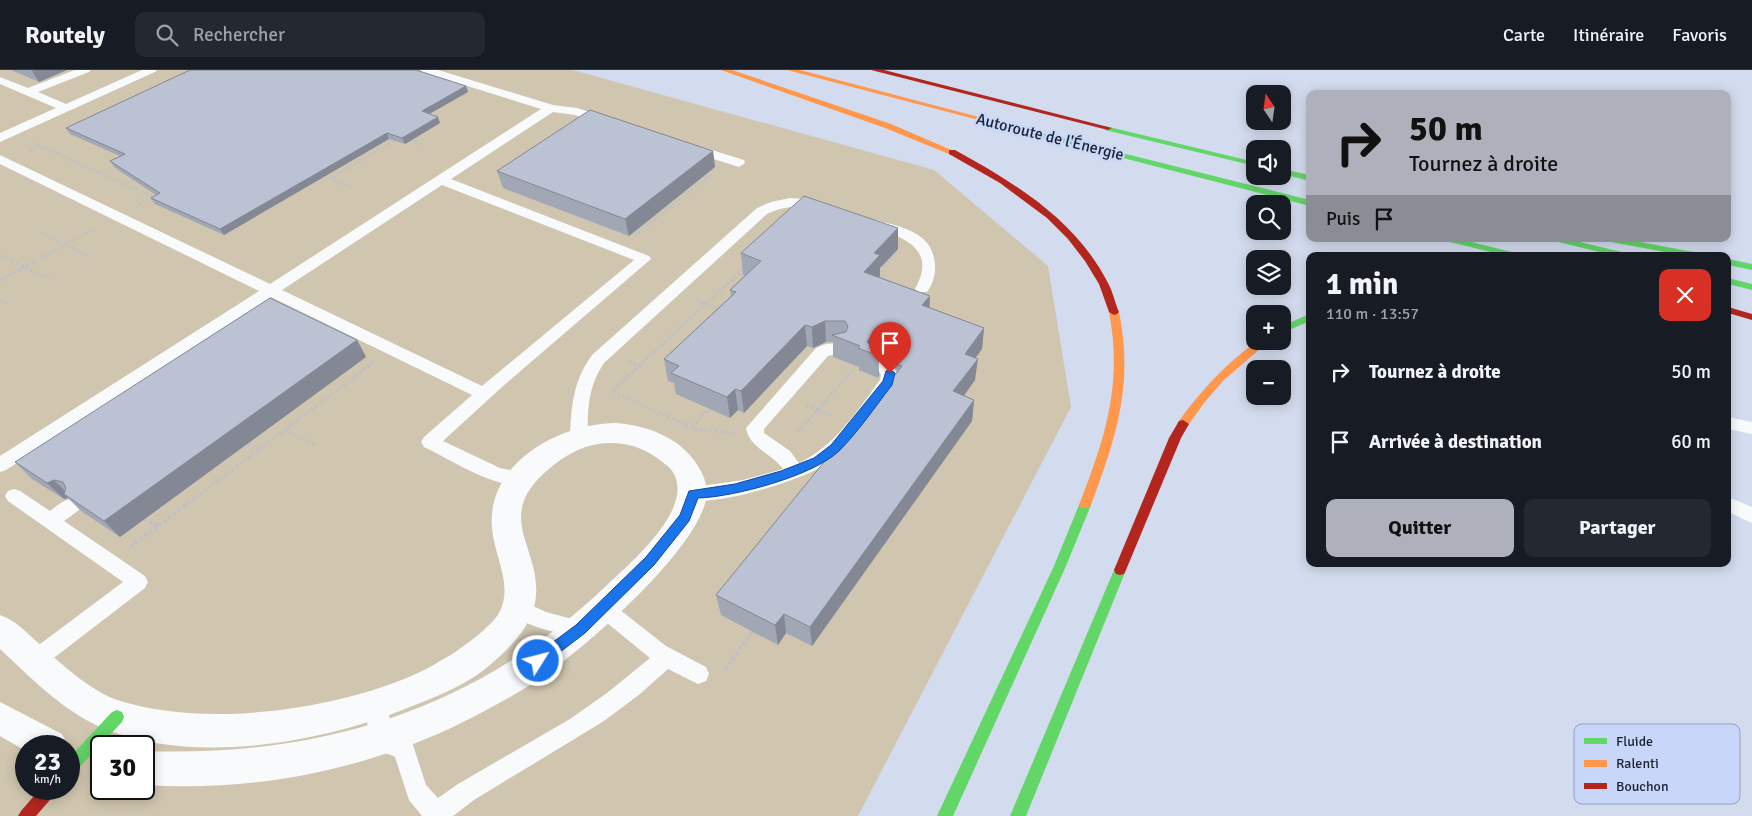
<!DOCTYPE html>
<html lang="fr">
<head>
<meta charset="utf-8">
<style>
	body { margin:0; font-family:Signika,sans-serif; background:#242831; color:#f1f3f6; height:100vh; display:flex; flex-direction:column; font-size:19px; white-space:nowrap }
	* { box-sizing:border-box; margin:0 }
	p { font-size:16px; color:#9ea1a6 }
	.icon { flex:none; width:28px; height:28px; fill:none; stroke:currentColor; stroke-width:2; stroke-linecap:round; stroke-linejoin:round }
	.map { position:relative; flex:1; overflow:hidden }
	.drawer { position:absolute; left:1306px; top:182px; width:425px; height:315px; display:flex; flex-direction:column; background:#171b24; border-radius:10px; box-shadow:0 2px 12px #0003 }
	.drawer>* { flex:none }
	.banner { position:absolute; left:1306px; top:20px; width:425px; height:152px; border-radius:10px; box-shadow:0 2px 12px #0003; background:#aeb1bb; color:#111; overflow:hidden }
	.needle { width:32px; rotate:347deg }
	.tools { position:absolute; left:1246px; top:15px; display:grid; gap:10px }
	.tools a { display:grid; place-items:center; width:45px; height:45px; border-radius:10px; background:#171b24; box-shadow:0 2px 12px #0003; font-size:25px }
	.speed { position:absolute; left:15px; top:665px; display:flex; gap:10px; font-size:25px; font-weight:700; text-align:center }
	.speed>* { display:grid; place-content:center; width:65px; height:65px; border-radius:50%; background:#171b24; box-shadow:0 2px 12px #0003; line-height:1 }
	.speed small { font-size:12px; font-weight:400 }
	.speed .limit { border:2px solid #111; border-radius:8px; background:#fff; color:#111 }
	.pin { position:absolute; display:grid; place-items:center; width:42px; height:42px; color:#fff; margin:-51px -21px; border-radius:50% 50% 50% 0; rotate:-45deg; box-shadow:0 0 5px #0007 }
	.pin .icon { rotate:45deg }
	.me { position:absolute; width:55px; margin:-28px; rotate:54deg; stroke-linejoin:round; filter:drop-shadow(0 0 4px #0008) }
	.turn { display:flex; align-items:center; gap:18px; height:105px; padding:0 20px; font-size:22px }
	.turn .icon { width:65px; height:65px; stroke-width:2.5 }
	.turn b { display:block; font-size:35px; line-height:42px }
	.then { display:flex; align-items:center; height:48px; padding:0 20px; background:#0003; gap:10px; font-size:19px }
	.round { display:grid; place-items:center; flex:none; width:52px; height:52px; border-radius:10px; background:#242831 }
	.headline { display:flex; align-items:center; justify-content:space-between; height:85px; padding:0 20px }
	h1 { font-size:30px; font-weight:800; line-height:38px }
	.button { display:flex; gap:10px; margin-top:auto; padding:10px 20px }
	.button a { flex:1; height:58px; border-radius:10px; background:#aeb1bb; color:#111; font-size:20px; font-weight:800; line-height:58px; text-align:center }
	.button a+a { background:#242831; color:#f1f3f6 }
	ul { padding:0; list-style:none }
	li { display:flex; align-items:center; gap:15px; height:70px; padding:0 20px }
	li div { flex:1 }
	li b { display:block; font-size:19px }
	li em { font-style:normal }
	header { display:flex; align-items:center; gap:30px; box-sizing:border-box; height:70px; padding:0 25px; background:#171b24; border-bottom:1px solid #363941 }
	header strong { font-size:24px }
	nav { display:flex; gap:28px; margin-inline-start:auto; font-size:18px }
	.search { width:350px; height:45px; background:#242831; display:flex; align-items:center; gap:12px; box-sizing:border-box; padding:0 18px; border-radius:10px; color:#9ea1a6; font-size:19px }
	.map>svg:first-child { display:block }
</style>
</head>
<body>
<header>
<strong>Routely</strong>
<div class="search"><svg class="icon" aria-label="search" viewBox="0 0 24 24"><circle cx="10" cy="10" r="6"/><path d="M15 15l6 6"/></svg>Rechercher</div>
<nav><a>Carte</a><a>Itinéraire</a><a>Favoris</a></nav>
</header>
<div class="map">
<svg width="1752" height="746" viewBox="0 0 1752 746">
	<rect width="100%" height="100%" fill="#d3dbee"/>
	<!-- green -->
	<path fill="#d0c6af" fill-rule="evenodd" d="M0,0H573L934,100L1048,196L1071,337L858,746H0ZM26,676H69V719H26ZM101,676H144V719H101Z"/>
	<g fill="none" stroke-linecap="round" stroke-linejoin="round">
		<!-- path-far2 -->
		<path stroke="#bdc0c7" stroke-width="2.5" stroke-dasharray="2 2" stroke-linecap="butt" d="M411,71L423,75
			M34,73L153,127L139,134
			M30,81L41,76
			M330,109L395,70
			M331,109L353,118
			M39,162L90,187
			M635,165L710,105
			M0,185L14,192
			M33,192L97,158
			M887,192L896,183"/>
		<!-- path-far1 -->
		<path stroke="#bdc0c7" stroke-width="3" stroke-dasharray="2.5 2.5" stroke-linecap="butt" d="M12,191L49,209
			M0,210L36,191
			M883,212V198L888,191
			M0,230L6,233
			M697,230L721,240
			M629,291L639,296
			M806,335L832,346
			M692,357L709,339
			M285,360L314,375
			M798,362L856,296
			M732,363L695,359L612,321L745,197
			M248,374L258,380
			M184,436L373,293"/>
		<!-- path -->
		<path stroke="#bdc0c7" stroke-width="4" stroke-dasharray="3 3" stroke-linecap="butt" d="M144,449L157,456
			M130,477L186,435
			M725,599L753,561"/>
		<!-- lane -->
		<path fill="#f8fafc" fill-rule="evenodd" d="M75,0H91L89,2L38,22L66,34L142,0H157L155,2L0,72V63L56,38L0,14V7L28,18Z
			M420,0H438L553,35L577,38L609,48L611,51L605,55L575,45L553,42L451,109L649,186L651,189L502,317L443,371L500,398L526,403L529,408L526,413C498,422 450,389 424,377L421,372L424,367L472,325L271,227L6,400L0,402V386L259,221L0,94V85L270,214L541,39L422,2ZM442,115L634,190L482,316L282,220Z
			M692,74L744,90L745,93L739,97L688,81L686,78L688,75Z
			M790,128L805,129L825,133L827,136L820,140C801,135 785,135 767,144L604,293C588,316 587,341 588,368L585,373L579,374L573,373L570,368C571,337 573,311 592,285L757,138L771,132Z
			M875,150C898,156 929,161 934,188C937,201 934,212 927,222H917L915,219C938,178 902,166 870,157L868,154L870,151Z
			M839,273L845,274L847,278L845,282L828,286L764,359V363L790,381L799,393C835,376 857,341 880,310L881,304L869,293L871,289C880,287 889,291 894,298C903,310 890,322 883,331C868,351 853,374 833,390C810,408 715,438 688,429L685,424L688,419L694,417L743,410L783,399C772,383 749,378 746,358L816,278L826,274Z
			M1728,347L1752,352V364L1728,359Z
			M14,419L20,421L50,441C59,434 67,426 79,430L81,435L79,440L64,451L145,506L148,512L145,518L42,597L35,599L28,597L24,590L28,583L123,512L8,431L5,426L8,421Z
			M1728,427L1752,437V453L1728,442Z
			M603,529L610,532L666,576L706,597L709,604L706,611L698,614L668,599L640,624L604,651L474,730L453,746H422L409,730L395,687C389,684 377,680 373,675C366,668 366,635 369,627L377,624L385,627L388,634L391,662L412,672L426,715L438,728L458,714L570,649L607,623L650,588L596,544L593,538L596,532Z
			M520,530L546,542L587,553L590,559L587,565L580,568C561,563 519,557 510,539L513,533Z"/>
		<!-- street -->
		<path fill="#f8fafc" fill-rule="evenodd" d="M617,353C647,356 679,367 696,393C702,402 707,412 707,423C704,476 580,583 535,612C508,629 480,644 451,658C355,702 249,722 144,715V681C321,687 476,640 606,516C630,493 693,441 674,404C670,396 663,393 657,388C639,375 619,371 598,374C580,377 564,386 550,398C489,448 545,478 535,533C530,558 509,579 490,595C469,613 441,625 415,635C327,672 196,696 105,659C64,642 32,609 0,579V545C15,550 25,561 36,571C59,592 91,622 120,631C208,658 338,640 420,602C430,598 439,591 449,586C463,577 491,557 499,543C514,516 494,486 492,458C486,393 560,353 617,353Z
			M0,632L62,664L68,676H26V681L0,666Z"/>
		<!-- fast -->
		<path fill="#63d668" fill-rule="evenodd" d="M1105,56L1255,92V96L1105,60Z
			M1018,57L1310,130V136L1018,61Z
			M1282,99L1310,105V111L1282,104Z
			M1444,169H1459L1520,184L1522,186H1507L1446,171Z
			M1552,169H1567L1630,184L1632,186H1616L1554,171Z
			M1606,169H1624L1699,183L1704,186H1686L1611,172Z
			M1728,189L1752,194V200L1728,195Z
			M1728,208L1752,214V220L1728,214Z
			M1310,244V251L1282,263V256Z
			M1085,430L1089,432L1091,435L1066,496L953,746H937L1054,496L1079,435L1081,432Z
			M1120,495L1124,496L1126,500L1026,746H1010L1114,500L1116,496Z
			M117,640L122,642L124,647L122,652L74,703L69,705V688L112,642Z"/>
		<!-- slow -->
		<path fill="#ff974d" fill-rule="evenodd" d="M721,0H732L891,54L956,82L949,84L885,58Z
			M787,0H800L1025,59L1021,61Z
			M1114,239L1119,242C1134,314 1116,368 1091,435L1089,438H1081L1079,435C1105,369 1123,314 1109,242Z
			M1257,271H1269L1223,311L1204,333L1187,357H1179L1177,354L1179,351C1201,320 1226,294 1257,271Z"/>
		<!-- jam -->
		<path fill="#b3261e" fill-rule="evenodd" d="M871,0H884L1112,58L1108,60Z
			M949,80H955C1015,113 1076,150 1108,213C1113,222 1115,233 1119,242L1117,244L1114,245L1109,242L1099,214L1085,191L1068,169L1047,148L1000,113L949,84Z
			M1728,237L1752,244V250L1728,243Z
			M1183,350L1189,354L1181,368L1126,500L1124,504L1120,505L1116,504L1114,500L1169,368L1179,351Z
			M40,719H57L55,724L36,746H18L21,741Z"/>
	</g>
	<!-- wall -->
	<path fill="#a1a7b5" d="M11,0H67L39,12Z
		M466,16L468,22L429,44L440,53L405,74L389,69L224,165L155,134L151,128L156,125L114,97L110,91L120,86L70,64L66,58Z
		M713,81L715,97L629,166L503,118L497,101Z
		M898,179L880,198V206L879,207L930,226L929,238L984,258L982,279L975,288V310L964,326L974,330L972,351L812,576L786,563L778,575L721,545L716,525L897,303V300L888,290L879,287L878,308L859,300V297L833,287V272H826L813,278L807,276L744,343L738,340L730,348L676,324L674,313L668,311L664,289L731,226L730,220L745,205H743L741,183Z
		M357,270L366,287L120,467L81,441L68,428L64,429L32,409L15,392Z"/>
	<!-- shaded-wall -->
	<path fill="#838894" d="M33,0H67L39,12L32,1Z
		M466,16L468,22L424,47L422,41Z
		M438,47L440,53L405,74L402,68Z
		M387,63L389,69L224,165L220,159Z
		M713,81L715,97L629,166L625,149Z
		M898,158V179L880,198V206L864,223V202L874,183Z
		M930,226L929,247L922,235Z
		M825,251L826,272L813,278L812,257Z
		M805,255L807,276L744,343L741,321Z
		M984,258L982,279L963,305L965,284Z
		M871,266V283L867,272Z
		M357,270L366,287L120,467L104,451Z
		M879,283V305L878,308L879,286Z
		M978,289L975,310L951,343L953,321Z
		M735,319L738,340L730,348L727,327Z
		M974,330L972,351L812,576L810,557Z
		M54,410L71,427L64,424L68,428L64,429L47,413Z
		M784,544L786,563L778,575L775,555Z"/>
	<!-- building -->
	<path fill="#bbc2d3" stroke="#838894" d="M190,0H416L466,16L422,41L438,47L402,68L387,63L220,159L151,128L160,123L110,91L125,84L66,58Z
		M590,40L713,81L625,149L497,101Z
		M804,126L898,158L874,183L880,185L864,202L930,226L922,235L984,258L965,284L978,289L953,321L974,330L810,557L784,544L775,555L716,525L902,296L897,294L899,280L888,269L878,265L871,266L867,272L879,283V286L858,278L860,276L832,265L846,262L848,256L845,251H825L812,257L805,255L741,321L735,319L727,327L671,303L679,296L664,289L736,222L730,220L761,191L741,183Z
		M270,228L357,270L104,451L64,424L66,418L63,412L54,410L47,413L15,392Z"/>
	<!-- route -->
	<path fill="#1a73e8" stroke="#114b97" d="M890,300L895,303L892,315C875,337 858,362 839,381C813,406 734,427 698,428L689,451L654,495L585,563L543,595L538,597L533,595L531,591L533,587L576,555L646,487L680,445L689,421L735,414L781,401L814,388L831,375L883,311L886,301Z"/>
	<g text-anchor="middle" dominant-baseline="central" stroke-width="4.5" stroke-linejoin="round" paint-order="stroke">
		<!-- far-street labels -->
		<g font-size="16" fill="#1a2030" stroke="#c8d6f9">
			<text transform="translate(1050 67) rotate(14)">Autoroute de l'Énergie</text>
		</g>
	</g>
	<!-- legend -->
	<rect x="1574" y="654" width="166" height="80" rx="8" fill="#c8d6f9" stroke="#949fbd" stroke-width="1"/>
	<rect x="1584" y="668" width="23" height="6" fill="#63d668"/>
	<rect x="1584" y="690" width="23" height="7" fill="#ff974d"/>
	<rect x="1584" y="713" width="23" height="6" fill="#b3261e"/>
	<g font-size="14" fill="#1a2030">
		<text x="1616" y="676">Fluide</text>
		<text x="1616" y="698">Ralenti</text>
		<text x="1616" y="721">Bouchon</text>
	</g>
</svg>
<div class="tools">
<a><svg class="needle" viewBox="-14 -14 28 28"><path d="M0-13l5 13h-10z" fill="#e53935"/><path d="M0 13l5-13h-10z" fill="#9ea1a6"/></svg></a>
<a><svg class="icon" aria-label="sound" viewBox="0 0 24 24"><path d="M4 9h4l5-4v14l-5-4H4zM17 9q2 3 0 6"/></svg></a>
<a><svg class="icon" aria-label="search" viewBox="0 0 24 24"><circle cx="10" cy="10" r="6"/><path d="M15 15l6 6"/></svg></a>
<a><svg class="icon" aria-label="layers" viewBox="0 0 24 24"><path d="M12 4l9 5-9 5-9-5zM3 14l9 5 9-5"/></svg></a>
<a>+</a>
<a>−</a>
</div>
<div class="speed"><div>23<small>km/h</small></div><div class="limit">30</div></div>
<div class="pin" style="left:890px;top:303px;background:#d93025"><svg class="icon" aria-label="arrive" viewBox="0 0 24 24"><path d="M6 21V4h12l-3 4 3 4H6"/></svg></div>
<svg class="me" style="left:538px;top:591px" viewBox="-20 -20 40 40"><circle r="17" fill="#1a73e8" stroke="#fff" stroke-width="3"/><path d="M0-11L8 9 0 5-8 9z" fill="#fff"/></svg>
<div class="banner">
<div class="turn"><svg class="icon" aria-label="right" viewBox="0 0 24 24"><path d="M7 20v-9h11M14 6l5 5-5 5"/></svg><div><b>50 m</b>Tournez à droite</div></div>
<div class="then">Puis<svg class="icon" aria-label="arrive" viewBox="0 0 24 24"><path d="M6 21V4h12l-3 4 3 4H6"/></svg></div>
</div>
<section class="drawer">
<div class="headline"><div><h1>1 min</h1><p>110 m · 13:57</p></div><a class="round" style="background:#d93025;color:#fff"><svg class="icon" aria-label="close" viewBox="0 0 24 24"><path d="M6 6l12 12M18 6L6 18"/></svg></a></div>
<ul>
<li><svg class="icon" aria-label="right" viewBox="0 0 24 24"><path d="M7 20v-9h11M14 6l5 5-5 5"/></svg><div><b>Tournez à droite</b></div><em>50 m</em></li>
<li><svg class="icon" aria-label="arrive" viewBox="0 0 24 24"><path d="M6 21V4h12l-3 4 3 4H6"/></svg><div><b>Arrivée à destination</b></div><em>60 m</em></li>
</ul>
<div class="button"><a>Quitter</a><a>Partager</a></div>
</section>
</div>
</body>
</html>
